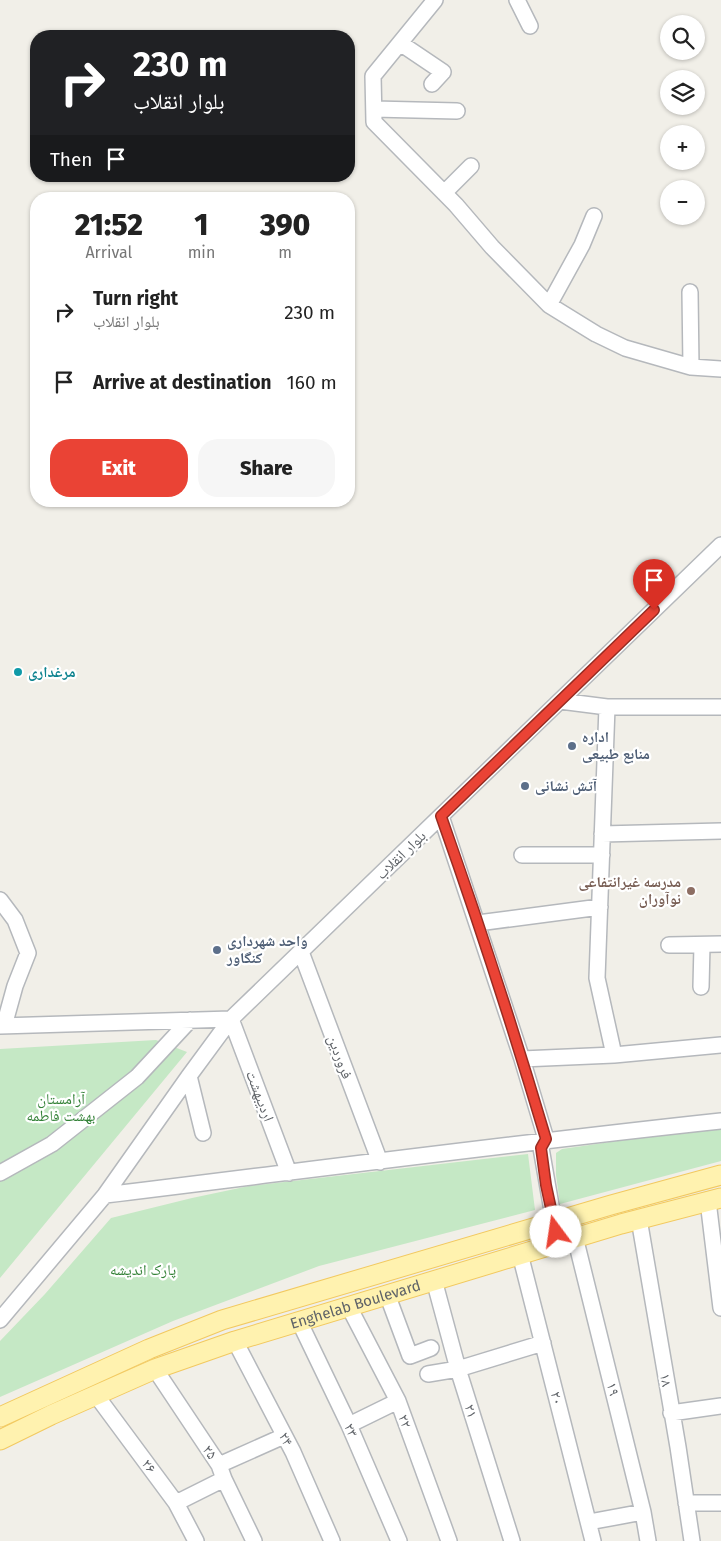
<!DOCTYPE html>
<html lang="en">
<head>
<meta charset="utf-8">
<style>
	body { margin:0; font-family:"Fira Sans","Noto Naskh Arabic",sans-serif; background:#f6f6f6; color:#222; height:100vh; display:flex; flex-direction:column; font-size:19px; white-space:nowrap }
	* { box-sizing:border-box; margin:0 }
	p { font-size:16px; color:#767676 }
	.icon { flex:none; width:28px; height:28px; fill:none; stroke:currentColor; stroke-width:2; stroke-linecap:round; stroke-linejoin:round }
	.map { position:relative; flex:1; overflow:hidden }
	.details { position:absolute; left:30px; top:192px; width:325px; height:315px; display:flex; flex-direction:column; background:#fff; border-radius:20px; box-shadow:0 1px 4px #0004 }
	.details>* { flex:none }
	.banner { position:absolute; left:30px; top:30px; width:325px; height:152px; border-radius:20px; box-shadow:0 1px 4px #0004; background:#202124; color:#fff; overflow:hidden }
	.controls { position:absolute; left:660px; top:15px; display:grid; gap:10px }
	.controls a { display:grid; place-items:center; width:45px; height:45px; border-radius:50%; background:#fff; box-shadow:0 1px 4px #0004; font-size:25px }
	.pin { position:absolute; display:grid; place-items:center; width:42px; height:42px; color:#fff; margin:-51px -21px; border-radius:50% 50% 50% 0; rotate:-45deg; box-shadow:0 0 5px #0007 }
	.pin .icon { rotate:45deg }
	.me { position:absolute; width:55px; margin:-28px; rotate:346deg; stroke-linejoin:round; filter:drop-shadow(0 0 4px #0008) }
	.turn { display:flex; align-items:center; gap:18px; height:105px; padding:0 20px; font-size:22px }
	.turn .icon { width:65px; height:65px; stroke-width:2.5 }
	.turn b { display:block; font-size:35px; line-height:42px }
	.then { display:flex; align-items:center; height:48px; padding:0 20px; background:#0003; gap:10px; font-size:19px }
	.eta { display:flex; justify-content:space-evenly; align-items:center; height:85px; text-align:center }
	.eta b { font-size:30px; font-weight:800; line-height:35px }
	.action { display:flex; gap:10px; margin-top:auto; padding:10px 20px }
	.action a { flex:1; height:58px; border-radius:20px; background:#ea4335; color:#fff; font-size:20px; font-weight:800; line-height:58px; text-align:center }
	.action a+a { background:#f6f6f6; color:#222 }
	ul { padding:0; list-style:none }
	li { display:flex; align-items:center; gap:15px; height:70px; padding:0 20px }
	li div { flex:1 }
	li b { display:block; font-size:19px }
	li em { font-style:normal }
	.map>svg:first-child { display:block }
</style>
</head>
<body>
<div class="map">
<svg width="721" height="1541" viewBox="0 0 721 1541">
	<rect width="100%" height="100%" fill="#f1efe8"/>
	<!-- green -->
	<path fill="#c5e8c5" d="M156,1040L187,1052L0,1278V1049Z
		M721,1126V1161L560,1204L556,1175V1153L562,1149Z
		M528,1154L535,1210L319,1266L173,1321L0,1397V1341L45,1294L111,1218L192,1198L249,1186Z"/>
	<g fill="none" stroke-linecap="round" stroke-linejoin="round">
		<!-- minor casing -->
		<g stroke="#b5b8bc" stroke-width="18">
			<path id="minor" d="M435,0L373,76L374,122L456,205L492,247L549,305L596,334L625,348L691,367L721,369
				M517,0L530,26
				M400,43L443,72L432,84
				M374,109L457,111
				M444,193L471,166
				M690,292L691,367
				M549,305L582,245L594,216
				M560,701L607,707H721
				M607,707L597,978L614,1055L721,1045
				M441,816L522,1059L614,1055
				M602,834L721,831
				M522,855H602
				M0,900L15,920L28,953L15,986L4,1026
				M478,923L600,907
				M669,945L721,944
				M301,952L380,1162
				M701,987L702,945
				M231,1019L289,1173
				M0,1026L231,1019
				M522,1059L546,1139L541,1148L554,1222
				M189,1076L203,1133
				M0,1173L52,1144L137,1077L190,1020
				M105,1195C310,1170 515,1143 721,1121
				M708,1201L721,1308
				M639,1219L678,1447L692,1541
				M575,1237L643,1512L648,1541
				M520,1254L593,1541
				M434,1280L458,1369L512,1541
				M387,1294L410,1356L431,1348
				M349,1307L398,1401L449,1541
				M0,1320L105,1195L189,1076L231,1019L721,545
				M299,1321L349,1425L399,1541
				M235,1341L293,1452L332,1541
				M155,1369L219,1465L224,1479L254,1541
				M428,1374L458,1369L543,1343
				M96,1395L176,1503L196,1541
				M671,1413L721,1406
				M349,1425L398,1401
				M219,1465L284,1436
				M176,1503L224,1479
				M686,1503H721
				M589,1522L643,1512"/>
		</g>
		<!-- major casing -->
		<g stroke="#f2c960" stroke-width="21">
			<g id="major">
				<path d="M0,1417L149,1349L222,1320L611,1205L721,1175"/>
				<path id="s1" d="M0,1440L51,1415L155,1369L235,1341L621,1224L721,1198"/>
			</g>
		</g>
		<!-- minor -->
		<use href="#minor" stroke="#fff" stroke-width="15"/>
		<!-- major -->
		<use href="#major" stroke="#fff2af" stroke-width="19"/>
	</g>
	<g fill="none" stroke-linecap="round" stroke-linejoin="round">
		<!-- route casing -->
		<g stroke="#982c22" stroke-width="12">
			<path id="route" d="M556,1232L546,1185L541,1148L546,1139C514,1031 479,923 441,816L654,610"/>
		</g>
		<!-- route -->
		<use href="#route" stroke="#ea4335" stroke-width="9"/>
	</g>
	<!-- markers -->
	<circle fill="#0f9aa8" stroke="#fff" stroke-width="2" cx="18" cy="672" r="5"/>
	<g fill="#5c6f8a" stroke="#fff" stroke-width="2">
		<circle cx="572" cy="746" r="5"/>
		<circle cx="525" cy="786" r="5"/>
		<circle cx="217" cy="950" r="5"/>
	</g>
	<circle fill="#8d6e63" stroke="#fff" stroke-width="2" cx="691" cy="891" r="5"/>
	<g text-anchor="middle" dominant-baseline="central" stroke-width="4.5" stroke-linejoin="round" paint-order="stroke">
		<!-- culture labels -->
		<g font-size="15" font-weight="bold" fill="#0d838f" stroke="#fff" text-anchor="start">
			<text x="28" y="672">مرغداری</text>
		</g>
		<!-- service labels -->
		<g font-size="15" font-weight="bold" fill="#4e5e75" stroke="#fff" text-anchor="start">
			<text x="582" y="737">اداره<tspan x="582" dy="17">منابع طبیعی</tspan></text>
			<text x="535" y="786">آتش نشانی</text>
			<text x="227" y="941">واحد شهرداری<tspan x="227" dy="17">کنگاور</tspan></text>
		</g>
		<!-- street labels -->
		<g font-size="15" fill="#5f6368" stroke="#fff">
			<text transform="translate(401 855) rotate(-44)">بلوار انقلاب</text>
			<text transform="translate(340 1057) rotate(70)">فروردین</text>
			<text transform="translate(260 1096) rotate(69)">اردیبهشت</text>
			<text stroke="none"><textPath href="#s1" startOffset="381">Enghelab Boulevard</textPath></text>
			<text transform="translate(666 1380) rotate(81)">۱۸</text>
			<text transform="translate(613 1389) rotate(76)">۱۹</text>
			<text transform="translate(557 1398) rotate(76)">۲۰</text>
			<text transform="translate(471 1411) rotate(73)">۲۱</text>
			<text transform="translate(405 1421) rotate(70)">۲۲</text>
			<text transform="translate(351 1430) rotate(66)">۲۳</text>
			<text transform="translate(286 1439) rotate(62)">۲۴</text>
			<text transform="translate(210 1452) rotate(56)">۲۵</text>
			<text transform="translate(149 1466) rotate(53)">۲۶</text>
		</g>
		<!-- education labels -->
		<g font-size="15" font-weight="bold" fill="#785e54" stroke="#fff" text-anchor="end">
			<text x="681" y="882">مدرسه غیرانتفاعی<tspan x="681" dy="17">نوآوران</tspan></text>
		</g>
		<!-- park labels -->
		<g font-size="15" fill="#348238" stroke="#fff">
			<text x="61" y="1099">آرامستان<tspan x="61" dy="17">بهشت فاطمه</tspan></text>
			<text x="143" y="1270">پارک اندیشه</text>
		</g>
	</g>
</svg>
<div class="controls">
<a><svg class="icon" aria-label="search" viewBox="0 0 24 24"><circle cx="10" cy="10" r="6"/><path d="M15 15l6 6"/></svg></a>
<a><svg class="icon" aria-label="layers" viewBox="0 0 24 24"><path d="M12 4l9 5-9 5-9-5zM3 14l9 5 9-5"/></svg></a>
<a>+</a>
<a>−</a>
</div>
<div class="pin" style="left:654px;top:610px;background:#d93025"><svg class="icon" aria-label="arrive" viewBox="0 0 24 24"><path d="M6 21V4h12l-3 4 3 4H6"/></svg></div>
<svg class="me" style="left:556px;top:1232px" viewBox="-20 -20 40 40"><circle r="19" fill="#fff"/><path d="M0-13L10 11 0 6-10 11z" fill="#ea4335"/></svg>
<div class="banner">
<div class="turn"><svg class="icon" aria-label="right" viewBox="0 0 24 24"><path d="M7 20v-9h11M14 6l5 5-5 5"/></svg><div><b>230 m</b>بلوار انقلاب</div></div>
<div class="then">Then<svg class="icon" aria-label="arrive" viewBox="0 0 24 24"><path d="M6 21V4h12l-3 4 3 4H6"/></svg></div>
</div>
<section class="details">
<div class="eta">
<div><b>21:52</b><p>Arrival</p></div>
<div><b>1</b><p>min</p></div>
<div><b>390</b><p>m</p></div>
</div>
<ul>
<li><svg class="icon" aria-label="right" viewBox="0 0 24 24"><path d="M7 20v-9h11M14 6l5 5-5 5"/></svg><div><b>Turn right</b><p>بلوار انقلاب</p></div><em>230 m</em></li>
<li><svg class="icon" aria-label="arrive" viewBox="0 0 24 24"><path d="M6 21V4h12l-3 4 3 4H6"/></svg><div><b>Arrive at destination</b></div><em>160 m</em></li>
</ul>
<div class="action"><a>Exit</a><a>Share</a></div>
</section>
</div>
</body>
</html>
